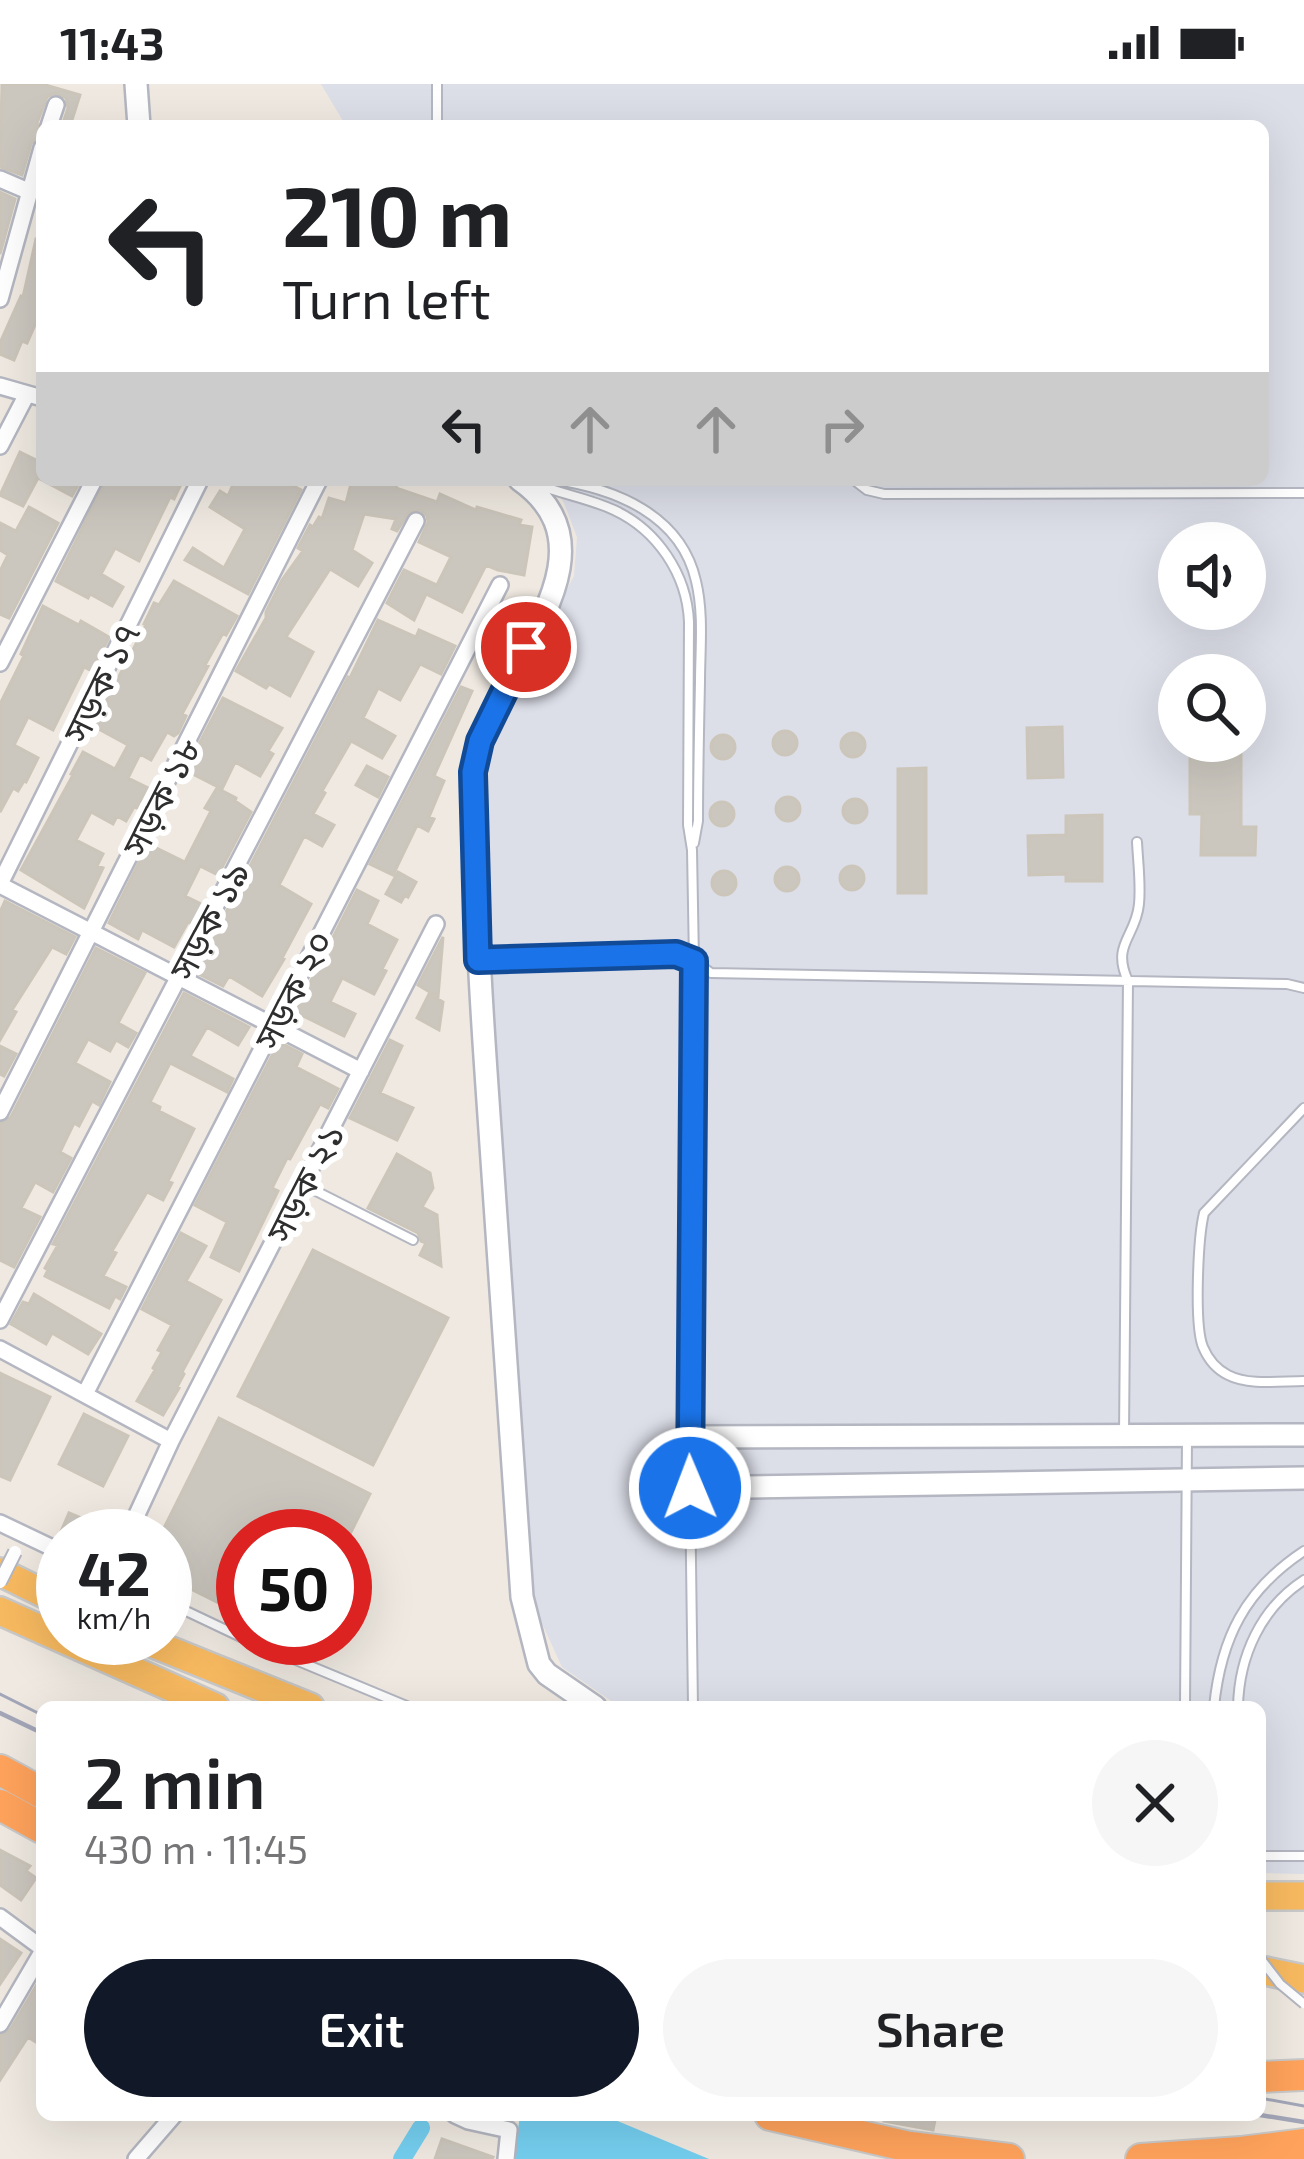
<!DOCTYPE html>
<html lang="en">
<head>
<meta charset="utf-8">
<style>
	body { margin:0; font-family:"Exo 2","Noto Sans Bengali",sans-serif; background:#f6f6f6; color:#202124; height:100vh; display:flex; flex-direction:column; font-size:45px; white-space:nowrap }
	* { box-sizing:border-box; margin:0 }
	p { font-size:39px; color:#757577 }
	.icon { flex:none; width:66px; height:66px; fill:none; stroke:currentColor; stroke-width:2; stroke-linecap:round; stroke-linejoin:round }
	.map { position:relative; flex:1; overflow:hidden }
	.details { position:absolute; left:36px; top:1617px; width:1230px; height:420px; display:flex; flex-direction:column; background:#fff; border-radius:18px; box-shadow:0 12px 48px #0002 }
	.details>* { flex:none }
	.top-card { position:absolute; left:36px; top:36px; width:1233px; height:366px; border-radius:18px; box-shadow:0 12px 48px #0002; background:#fff; color:#202124; overflow:hidden }
	.fabs { position:absolute; left:1158px; top:438px; display:grid; gap:24px }
	.fabs a { display:grid; place-items:center; width:108px; height:108px; border-radius:50%; background:#fff; box-shadow:0 12px 48px #0002; font-size:60px }
	.speed { position:absolute; left:36px; top:1425px; display:flex; gap:24px; font-size:60px; font-weight:700; text-align:center }
	.speed>* { display:grid; place-content:center; width:156px; height:156px; border-radius:50%; background:#fff; box-shadow:0 12px 48px #0002; line-height:1 }
	.speed small { font-size:30px; font-weight:400 }
	.speed .limit { border:18px solid #d22; background:#fff; color:#111 }
	.pin { position:absolute; display:grid; place-items:center; width:102px; height:102px; color:#fff; margin:-51px; border:6px solid #fff; border-radius:50%; box-shadow:0 3px 12px #0007 }
	.me { position:absolute; width:132px; margin:-66px; rotate:359deg; stroke-linejoin:round; filter:drop-shadow(0 0 9px #0008) }
	.turn { display:flex; align-items:center; gap:42px; height:252px; padding:0 48px; font-size:54px }
	.turn .icon { width:156px; height:156px; stroke-width:2.5 }
	.turn b { display:block; font-size:84px; line-height:102px }
	.lanes { display:flex; align-items:center; height:114px; padding:0 48px; background:#0003; justify-content:center; gap:60px; direction:ltr }
	.lanes .off { opacity:.35 }
	.round { display:grid; place-items:center; flex:none; width:126px; height:126px; border-radius:63px; background:#f6f6f6 }
	.overview { display:flex; align-items:center; justify-content:space-between; height:204px; padding:0 48px }
	h1 { font-size:72px; font-weight:600; line-height:90px }
	.cta { display:flex; gap:24px; margin-top:auto; padding:24px 48px }
	.cta a { flex:1; height:138px; border-radius:72px; background:#111827; color:#fff; font-size:48px; font-weight:600; line-height:138px; text-align:center }
	.cta a+a { background:#f6f6f6; color:#202124 }
	.status { display:flex; justify-content:space-between; align-items:center; height:84px; padding:0 60px; background:#fff; direction:ltr }
	.status svg { height:33px; fill:currentColor }
	.map>svg:first-child { display:block }
</style>
</head>
<body>
<div class="status"><b>11:43</b><svg viewBox="0 0 49 12"><path d="M0 12V9h3v3zM5 12V6h3v6zM10 12V3h3v9zM15 12V0h3v12zM26 1h20v11H26zM47 4h2v5h-2z"/></svg></div>
<div class="map">
<svg width="1304" height="2075" viewBox="0 0 1304 2075">
	<rect width="100%" height="100%" fill="#efe9e1"/>
	<!-- airport -->
	<path fill="#dcdee8" fill-rule="evenodd" d="M321,0H1304V1790L1260,1789V1623H620L562,1583L530,1513L489,926V676L504,623L574,492L577,453L564,419L550,396H1263V42H346ZM1179,459H1245V525H1179ZM1179,591H1245V657H1179Z"/>
	<!-- water -->
	<path fill="#75cff0" d="M520,2031H603L709,2075H514Z"/>
	<g fill="none" stroke-linecap="round" stroke-linejoin="round">
		<!-- canal -->
		<path stroke="#75cff0" stroke-width="18" d="M402,2075L421,2044"/>
	</g>
	<!-- building -->
	<path fill="#cbc7bf" stroke="#cbc5ba" stroke-width="3" d="M2,0H42L80,11L70,42H62L68,24L66,14L55,9L47,13L37,39L42,52L35,55L31,60L22,91L0,83Z
		M0,108L15,115L0,170Z
		M36,155L42,156V225L27,259L22,257L14,276L0,270V259L21,212L23,213Z
		M20,368L42,379V396L38,394L23,422L0,411Z
		M42,396H81L72,412Z
		M106,396H183L174,415L170,413L139,477L115,464L101,490L123,503L112,522L90,510L88,514L56,497Z
		M235,396H282L301,406L248,510L185,476L193,464L224,484L245,445L210,423L220,407L228,412Z
		M352,396H398L396,404L437,418L440,410L476,426L477,423L521,436L519,441L532,443L524,491L498,486L486,481L462,528L426,510L414,536L387,519L404,486L437,501L451,473L419,458L428,438L427,432L420,426L409,428L397,447L392,445L396,435L364,430L352,466L372,479L358,502L330,485L286,553L313,568L290,612L269,600L266,604L236,587L266,534V528L282,496L303,467L298,464L310,441L313,443L319,433L322,435L329,414L346,419Z
		M29,423L58,439L9,534L0,530V487L8,471L0,466V439L16,447Z
		M174,497L237,532L226,551L223,549L205,581L208,582L182,630L186,632L178,649L174,652L167,648L151,676L140,670L128,694L148,704L137,724L134,723L126,737L117,732L113,740L91,728L76,756L103,770L97,782L103,784L84,824L21,786L73,691L71,690L83,668L115,685L128,661L93,642L146,541L144,540L154,519L159,521Z
		M43,522L79,541L81,537L109,553L92,587L84,583L53,646L28,633L14,661L38,674L26,698L24,697L18,707L13,704L0,728V620L24,572L21,570Z
		M378,536L416,553L419,546L455,562L441,590L420,580L400,616L378,604L363,634L395,652L382,674L351,657L322,707L325,709L313,730L334,741L322,762L304,752L279,801L311,820L282,874L284,875L262,912L229,892L223,902L195,888L348,593L350,594Z
		M461,603L472,607L434,692L444,697L429,733L434,735L428,747L417,741L393,791L370,780Z
		M223,614L282,644L268,667L273,670L260,692L235,678L222,705L189,688L202,662L199,660Z
		M1062,643L1063,693L1028,694L1027,644Z
		M773 659a12 12 0 1 1 24 0a12 12 0 1 1-24 0Z
		M841 661a12 12 0 1 1 24 0a12 12 0 1 1-24 0Z
		M711 663a12 12 0 1 1 24 0a12 12 0 1 1-24 0Z
		M1190,657H1241V743H1256L1255,771H1201L1202,730H1190Z
		M367,682L388,693L378,713L356,701Z
		M926,684V809H898V685Z
		M217,704L236,714L235,717L251,728L218,791L200,782L185,812L203,821L193,840L188,838L174,863L142,846L138,855L109,839L148,760L185,778L211,727L205,724Z
		M776 725a12 12 0 1 1 24 0a12 12 0 1 1-24 0Z
		M843 727a12 12 0 1 1 24 0a12 12 0 1 1-24 0Z
		M710 730a12 12 0 1 1 24 0a12 12 0 1 1-24 0Z
		M1102,731V797H1066V790L1029,791L1028,752L1066,751V732Z
		M840 794a12 12 0 1 1 24 0a12 12 0 1 1-24 0Z
		M775 795a12 12 0 1 1 24 0a12 12 0 1 1-24 0Z
		M712 799a12 12 0 1 1 24 0a12 12 0 1 1-24 0Z
		M398,788L416,798L408,813L405,811L401,818L386,810Z
		M357,806L378,817L367,840L397,856L382,885L386,887L374,910L342,894L330,918L355,930L344,952L295,928Z
		M5,817L75,853L66,870L52,863L12,926L16,928L0,956V828Z
		M443,853L438,913L418,901Z
		M96,864L145,889L118,939L136,949L128,963L116,956L110,967L88,955L75,979L110,998L99,1021L92,1017L79,1042L74,1039L60,1068L71,1074L53,1108L35,1098L21,1124L40,1133L14,1183L0,1176V1040L11,1033Z
		M184,909L249,943L238,961L207,943L190,972L233,995L227,1008L170,979L150,1018L160,1023L159,1027L194,1045L168,1097L172,1099L163,1116L147,1108L112,1167L116,1169L103,1192L126,1203L120,1215L115,1212L109,1224L45,1192L48,1186L45,1184L58,1161L53,1160Z
		M429,910L443,918L439,946L417,934Z
		M390,956L402,962L380,1009L413,1024L397,1056L350,1034Z
		M279,958L302,970L296,983L338,1005L328,1024L320,1020L290,1075L287,1074L272,1104L278,1107L239,1187L211,1173L227,1138L195,1121Z
		M0,962L16,970L4,992L0,990Z
		M397,1070L430,1089L433,1104L422,1123L437,1131L441,1182L420,1171L426,1159L421,1157L418,1149L368,1124Z
		M181,1149L206,1162L186,1197L221,1216L182,1288L184,1290L177,1303L179,1304L163,1331L137,1317L155,1286L153,1284L162,1268L158,1266L172,1241L142,1225Z
		M313,1166L448,1234L373,1381L238,1312Z
		M34,1210L101,1250L88,1270L52,1249L46,1260L11,1240L23,1218L29,1220Z
		M0,1289L50,1313L10,1396L0,1392Z
		M84,1330L128,1352L103,1402L59,1380Z
		M219,1334L370,1410L349,1452H243V1531L165,1492V1452H160Z
		M69,1429L88,1437L91,1432L112,1442L107,1452H59Z
		M0,1766L30,1782L26,1787L36,1794L21,1816L0,1801Z
		M0,1855L21,1869L0,1900Z
		M42,1892V1962L28,1953L0,1996V1952L10,1946Z
		M885,2031H936L933,2046L884,2037Z
		M442,2055L493,2073L492,2075H435Z"/>
	<g fill="none" stroke-linecap="round" stroke-linejoin="round">
		<!-- service casing -->
		<g stroke="#b4b7c1" stroke-width="12">
			<path id="service" d="M437,42V0
				M556,396C616,405 681,431 696,497C704,530 700,565 700,598C699,645 698,691 698,737L694,759
				M854,396L867,406L884,410L1304,409
				M534,399C560,410 588,414 614,426C657,446 687,490 689,538L688,741L692,766L694,877L711,889L1287,900L1304,904
				M1304,1024L1204,1129C1198,1154 1194,1241 1203,1263C1208,1275 1216,1285 1228,1291C1249,1302 1281,1297 1304,1297
				M304,1101L413,1156
				M1124,1351L1128,897C1111,860 1136,853 1139,820C1141,800 1138,778 1137,758
				M690,1406L693,1623
				M165,1517L243,1554
				M243,1554L409,1623
				M1185,1623L1187,1355
				M1214,1623C1221,1554 1245,1506 1304,1467
				M1238,1623C1239,1572 1261,1524 1304,1496
				M1260,1772H1304"/>
		</g>
		<!-- minor casing -->
		<g stroke="#b4b7c1" stroke-width="20">
			<path id="minor" d="M49,42L56,21
				M0,95L28,107
				M0,215L42,64
				M0,302L42,314
				M0,362L27,310
				M0,579L94,396
				M0,800L200,396
				M0,801L361,987
				M0,1028L319,396
				M0,1236L416,437
				M0,1265L171,1357
				M85,1310L500,501
				M0,1439L63,1469
				M127,1452L171,1357L436,840
				M0,1833L42,1864
				M0,1940L42,1868
				M455,2031L468,2037L509,2046L506,2075
				M136,2075L174,2031"/>
		</g>
		<!-- secondary casing -->
		<g stroke="#b4b7c1" stroke-width="26">
			<path id="secondary" d="M136,0L139,42
				M520,396C630,474 482,595 473,688C471,715 475,744 475,770C477,843 481,915 486,988C498,1163 510,1338 522,1513L539,1580L547,1590L595,1623
				M478,876L676,870L694,877L690,1404L1304,1394
				M689,1353L1304,1351"/>
		</g>
		<!-- trunk casing -->
		<g stroke="#c9c9c9" stroke-width="32">
			<path id="trunk" d="M0,1488L63,1519
				M0,1527L215,1623
				M139,1554L310,1623
				M1260,1812H1304
				M1260,1886L1304,1895"/>
		</g>
		<!-- motorway casing -->
		<g stroke="#c9c9c9" stroke-width="34">
			<path id="motorway" d="M0,1686L42,1709
				M0,1721L42,1744
				M1260,1993L1304,1991
				M770,2031L910,2063L1009,2075
				M1141,2075L1241,2068L1304,2060"/>
		</g>
		<!-- service -->
		<use href="#service" stroke="#fff" stroke-width="8"/>
		<!-- minor -->
		<use href="#minor" stroke="#fff" stroke-width="15"/>
		<!-- secondary -->
		<use href="#secondary" stroke="#fff" stroke-width="21"/>
		<!-- trunk -->
		<use href="#trunk" stroke="#f8ba60" stroke-width="27"/>
		<!-- motorway -->
		<use href="#motorway" stroke="#ffa35c" stroke-width="30"/>
		<!-- tram -->
		<path stroke="#a3a6b8" stroke-width="3" d="M0,1610L42,1631
			M1260,2014L1304,2022"/>
		<!-- rail -->
		<path stroke="#a3a6b8" stroke-width="4.5" d="M0,1629L42,1649
			M1260,2031L1304,2038"/>
		<!-- service-bridge casing -->
		<g stroke="#b4b7c1" stroke-width="12" stroke-linecap="butt">
			<path id="service-bridge" d="M1260,1874L1280,1900L1304,1920"/>
		</g>
		<!-- pedestrian-bridge casing -->
		<g stroke="#b4b7c1" stroke-width="16" stroke-linecap="butt">
			<path id="pedestrian-bridge" d="M0,1498L15,1468"/>
		</g>
		<!-- service-bridge -->
		<use href="#service-bridge" stroke="#fff" stroke-width="8"/>
		<!-- pedestrian-bridge -->
		<use href="#pedestrian-bridge" stroke="#fff" stroke-width="12"/>
	</g>
	<g fill="none" stroke-linecap="round" stroke-linejoin="round">
		<!-- route casing -->
		<g stroke="#114b97" stroke-width="30">
			<path id="route" d="M526,563L480,657L473,688L478,876L676,870L694,877L690,1404"/>
		</g>
		<!-- route -->
		<use href="#route" stroke="#1a73e8" stroke-width="21"/>
	</g>
	<g text-anchor="middle" dominant-baseline="central" stroke-width="12" stroke-linejoin="round" paint-order="stroke">
		<!-- street labels -->
		<g font-size="36" fill="#2e2e2e" stroke="#fff">
			<text transform="translate(100 598) rotate(-64)">সড়ক ১৭</text>
			<text transform="translate(160 712) rotate(-63)">সড়ক ১৮</text>
			<text transform="translate(208 836) rotate(-62)">সড়ক ১৯</text>
			<text transform="translate(292 905) rotate(-63)">সড়ক ২০</text>
			<text transform="translate(304 1098) rotate(-63)">সড়ক ২১</text>
		</g>
	</g>
</svg>
<div class="fabs">
<a><svg class="icon" aria-label="sound" viewBox="0 0 24 24"><path d="M4 9h4l5-4v14l-5-4H4zM17 9q2 3 0 6"/></svg></a>
<a><svg class="icon" aria-label="search" viewBox="0 0 24 24"><circle cx="10" cy="10" r="6"/><path d="M15 15l6 6"/></svg></a>
</div>
<div class="speed"><div>42<small>km/h</small></div><div class="limit">50</div></div>
<div class="pin" style="left:526px;top:563px;background:#d93025"><svg class="icon" aria-label="arrive" viewBox="0 0 24 24"><path d="M6 21V4h12l-3 4 3 4H6"/></svg></div>
<svg class="me" style="left:690px;top:1404px" viewBox="-20 -20 40 40"><circle r="17" fill="#1a73e8" stroke="#fff" stroke-width="3"/><path d="M0-11L8 9 0 5-8 9z" fill="#fff"/></svg>
<div class="top-card">
<div class="turn"><svg class="icon" aria-label="left" viewBox="0 0 24 24"><path d="M17 20v-9H6M10 6l-5 5 5 5"/></svg><div><b>210 m</b>Turn left</div></div>
<div class="lanes"><svg class="icon" aria-label="left" viewBox="0 0 24 24"><path d="M17 20v-9H6M10 6l-5 5 5 5"/></svg><svg class="icon off" aria-label="ahead" viewBox="0 0 24 24"><path d="M12 20V5M6 11l6-6 6 6"/></svg><svg class="icon off" aria-label="ahead" viewBox="0 0 24 24"><path d="M12 20V5M6 11l6-6 6 6"/></svg><svg class="icon off" aria-label="right" viewBox="0 0 24 24"><path d="M7 20v-9h11M14 6l5 5-5 5"/></svg></div>
</div>
<section class="details">
<div class="overview"><div><h1>2 min</h1><p>430 m · 11:45</p></div><a class="round"><svg class="icon" aria-label="close" viewBox="0 0 24 24"><path d="M6 6l12 12M18 6L6 18"/></svg></a></div>
<div class="cta"><a>Exit</a><a>Share</a></div>
</section>
</div>
</body>
</html>
